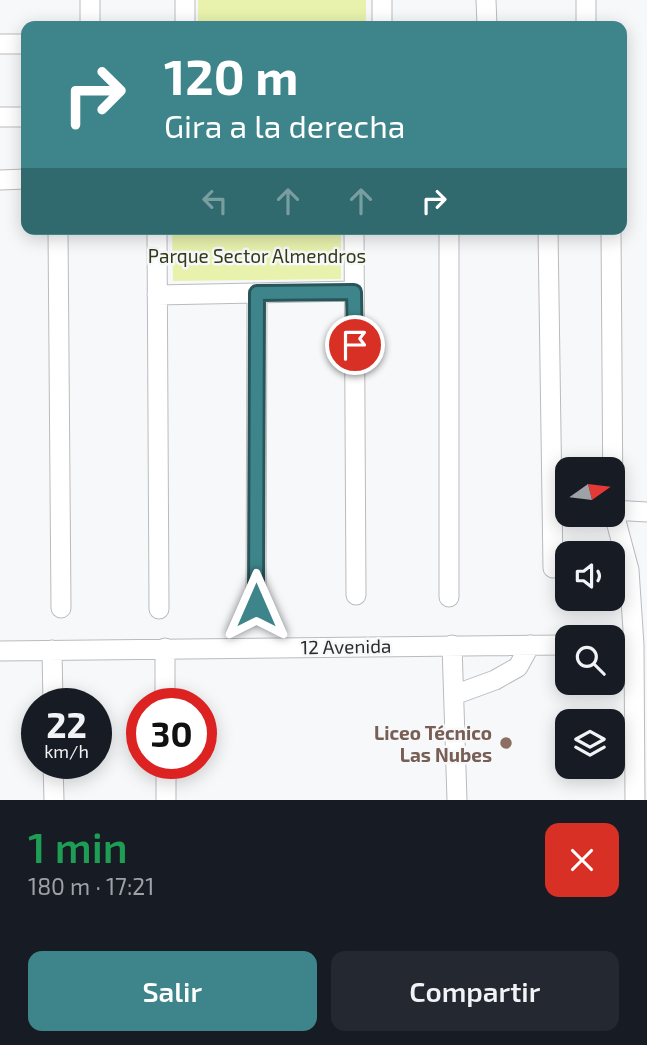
<!DOCTYPE html>
<html lang="es">
<head>
<meta charset="utf-8">
<style>
	body { margin:0; font-family:"Exo 2",sans-serif; background:#242831; color:#f1f3f6; height:100vh; display:flex; flex-direction:column; font-size:26px; white-space:nowrap }
	* { box-sizing:border-box; margin:0 }
	p { font-size:23px; color:#9ea1a6 }
	.icon { flex:none; width:38px; height:38px; fill:none; stroke:currentColor; stroke-width:2; stroke-linecap:round; stroke-linejoin:round }
	.map { position:relative; height:800px; overflow:hidden }
	.panel { display:flex; flex-direction:column; background:#171b24; flex:1 }
	.panel>* { flex:none }
	.banner { position:absolute; left:21px; top:21px; width:606px; height:214px; border-radius:14px; box-shadow:0 4px 18px #0003; background:#3d858a; color:#fff; overflow:hidden }
	.needle { width:46px; rotate:76deg }
	.controls { position:absolute; left:555px; top:457px; display:grid; gap:14px }
	.controls a { display:grid; place-items:center; width:70px; height:70px; border-radius:14px; background:#171b24; box-shadow:0 4px 18px #0003; font-size:35px }
	.speed { position:absolute; left:21px; top:688px; display:flex; gap:14px; font-size:35px; font-weight:700; text-align:center }
	.speed>* { display:grid; place-content:center; width:91px; height:91px; border-radius:50%; background:#171b24; box-shadow:0 4px 18px #0003; line-height:1 }
	.speed small { font-size:18px; font-weight:400 }
	.speed .limit { border:10px solid #d22; background:#fff; color:#111 }
	.pin { position:absolute; display:grid; place-items:center; width:60px; height:60px; color:#fff; margin:-30px; border:4px solid #fff; border-radius:50%; box-shadow:0 2px 7px #0007 }
	.me { position:absolute; width:77px; margin:-38px; rotate:0deg; stroke-linejoin:round; filter:drop-shadow(0 0 5px #0008) }
	.turn { display:flex; align-items:center; gap:24px; height:147px; padding:0 28px; font-size:32px }
	.turn .icon { width:91px; height:91px; stroke-width:2.5 }
	.turn b { display:block; font-size:49px; line-height:60px }
	.lanes { display:flex; align-items:center; height:66px; padding:0 28px; background:#0003; justify-content:center; gap:35px; direction:ltr }
	.lanes .off { opacity:.35 }
	.round { display:grid; place-items:center; flex:none; width:74px; height:74px; border-radius:14px; background:#242831 }
	.summary { display:flex; align-items:center; justify-content:space-between; height:119px; padding:0 28px }
	h1 { font-size:42px; font-weight:600; line-height:52px; color:#1e9e55 }
	.cta { display:flex; gap:14px; margin-top:auto; padding:14px 28px }
	.cta a { flex:1; height:80px; border-radius:14px; background:#3d858a; color:#fff; font-size:28px; font-weight:600; line-height:80px; text-align:center }
	.cta a+a { background:#242831; color:#f1f3f6 }
	.map>svg:first-child { display:block }
</style>
</head>
<body>
<div class="map">
<svg width="647" height="800" viewBox="0 0 647 800">
	<rect width="100%" height="100%" fill="#f6f8fa"/>
	<!-- green -->
	<path fill="#e8f2ad" d="M198,0H366V26H198Z
		M172,229H341V279L173,281Z"/>
	<g fill="none" stroke-linecap="round" stroke-linejoin="round">
		<!-- minor casing -->
		<g stroke="#babbbe" stroke-width="21">
			<path id="minor" d="M90,0V26
				M185,0V26
				M382,0V26
				M486,0L487,26
				M586,0V26
				M0,44H26
				M0,117H26
				M0,180L26,179
				M58,229L61,608
				M157,229L159,609
				M354,229L356,595
				M449,229V597
				M548,229L553,568
				M611,229L613,510L629,570L634,645L635,800
				M157,295L354,291
				M613,510L647,512
				M256,605L257,293
				M452,645L457,800
				M612,645H634
				M165,648V704
				M52,650L53,704
				M0,651L567,645
				M454,695L495,680L518,667L530,645
				M53,763L54,800
				M166,763V800"/>
		</g>
		<!-- minor -->
		<use href="#minor" stroke="#fff" stroke-width="19"/>
	</g>
	<g fill="none" stroke-linecap="round" stroke-linejoin="round">
		<!-- route casing -->
		<g stroke="#28565a" stroke-width="18">
			<path id="route" d="M256,605L257,293L354,292L355,345"/>
		</g>
		<!-- route -->
		<use href="#route" stroke="#3d858a" stroke-width="12"/>
	</g>
	<!-- markers -->
	<circle fill="#8d6e63" stroke="#f6f8fa" stroke-width="2.5" cx="506" cy="743" r="7"/>
	<g text-anchor="middle" dominant-baseline="central" stroke-width="5" stroke-linejoin="round" paint-order="stroke">
		<!-- park labels -->
		<g font-size="19" fill="#363a15" stroke="#f6f8fa">
			<text x="257" y="255">Parque Sector Almendros</text>
		</g>
		<!-- street labels -->
		<g font-size="19" fill="#2c2c2d" stroke="#f6f8fa">
			<text transform="translate(346 646) rotate(-1)">12 Avenida</text>
		</g>
		<!-- education labels -->
		<g font-size="19" font-weight="bold" fill="#785e54" stroke="#f6f8fa" text-anchor="end">
			<text x="492" y="732">Liceo Técnico<tspan x="492" dy="22">Las Nubes</tspan></text>
		</g>
	</g>
</svg>
<div class="controls">
<a><svg class="needle" viewBox="-14 -14 28 28"><path d="M0-13l5 13h-10z" fill="#e53935"/><path d="M0 13l5-13h-10z" fill="#9ea1a6"/></svg></a>
<a><svg class="icon" aria-label="sound" viewBox="0 0 24 24"><path d="M4 9h4l5-4v14l-5-4H4zM17 9q2 3 0 6"/></svg></a>
<a><svg class="icon" aria-label="search" viewBox="0 0 24 24"><circle cx="10" cy="10" r="6"/><path d="M15 15l6 6"/></svg></a>
<a><svg class="icon" aria-label="layers" viewBox="0 0 24 24"><path d="M12 4l9 5-9 5-9-5zM3 14l9 5 9-5"/></svg></a>
</div>
<div class="speed"><div>22<small>km/h</small></div><div class="limit">30</div></div>
<div class="pin" style="left:355px;top:345px;background:#d93025"><svg class="icon" aria-label="arrive" viewBox="0 0 24 24"><path d="M6 21V4h12l-3 4 3 4H6"/></svg></div>
<svg class="me" style="left:256px;top:605px" viewBox="-20 -20 40 40"><path d="M0-17L14 15 0 8-14 15z" fill="#3d858a" stroke="#fff" stroke-width="4"/></svg>
<div class="banner">
<div class="turn"><svg class="icon" aria-label="right" viewBox="0 0 24 24"><path d="M7 20v-9h11M14 6l5 5-5 5"/></svg><div><b>120 m</b>Gira a la derecha</div></div>
<div class="lanes"><svg class="icon off" aria-label="left" viewBox="0 0 24 24"><path d="M17 20v-9H6M10 6l-5 5 5 5"/></svg><svg class="icon off" aria-label="ahead" viewBox="0 0 24 24"><path d="M12 20V5M6 11l6-6 6 6"/></svg><svg class="icon off" aria-label="ahead" viewBox="0 0 24 24"><path d="M12 20V5M6 11l6-6 6 6"/></svg><svg class="icon" aria-label="right" viewBox="0 0 24 24"><path d="M7 20v-9h11M14 6l5 5-5 5"/></svg></div>
</div>
</div>
<section class="panel">
<div class="summary"><div><h1>1 min</h1><p>180 m · 17:21</p></div><a class="round" style="background:#d93025;color:#fff"><svg class="icon" aria-label="close" viewBox="0 0 24 24"><path d="M6 6l12 12M18 6L6 18"/></svg></a></div>
<div class="cta"><a>Salir</a><a>Compartir</a></div>
</section>
</body>
</html>
